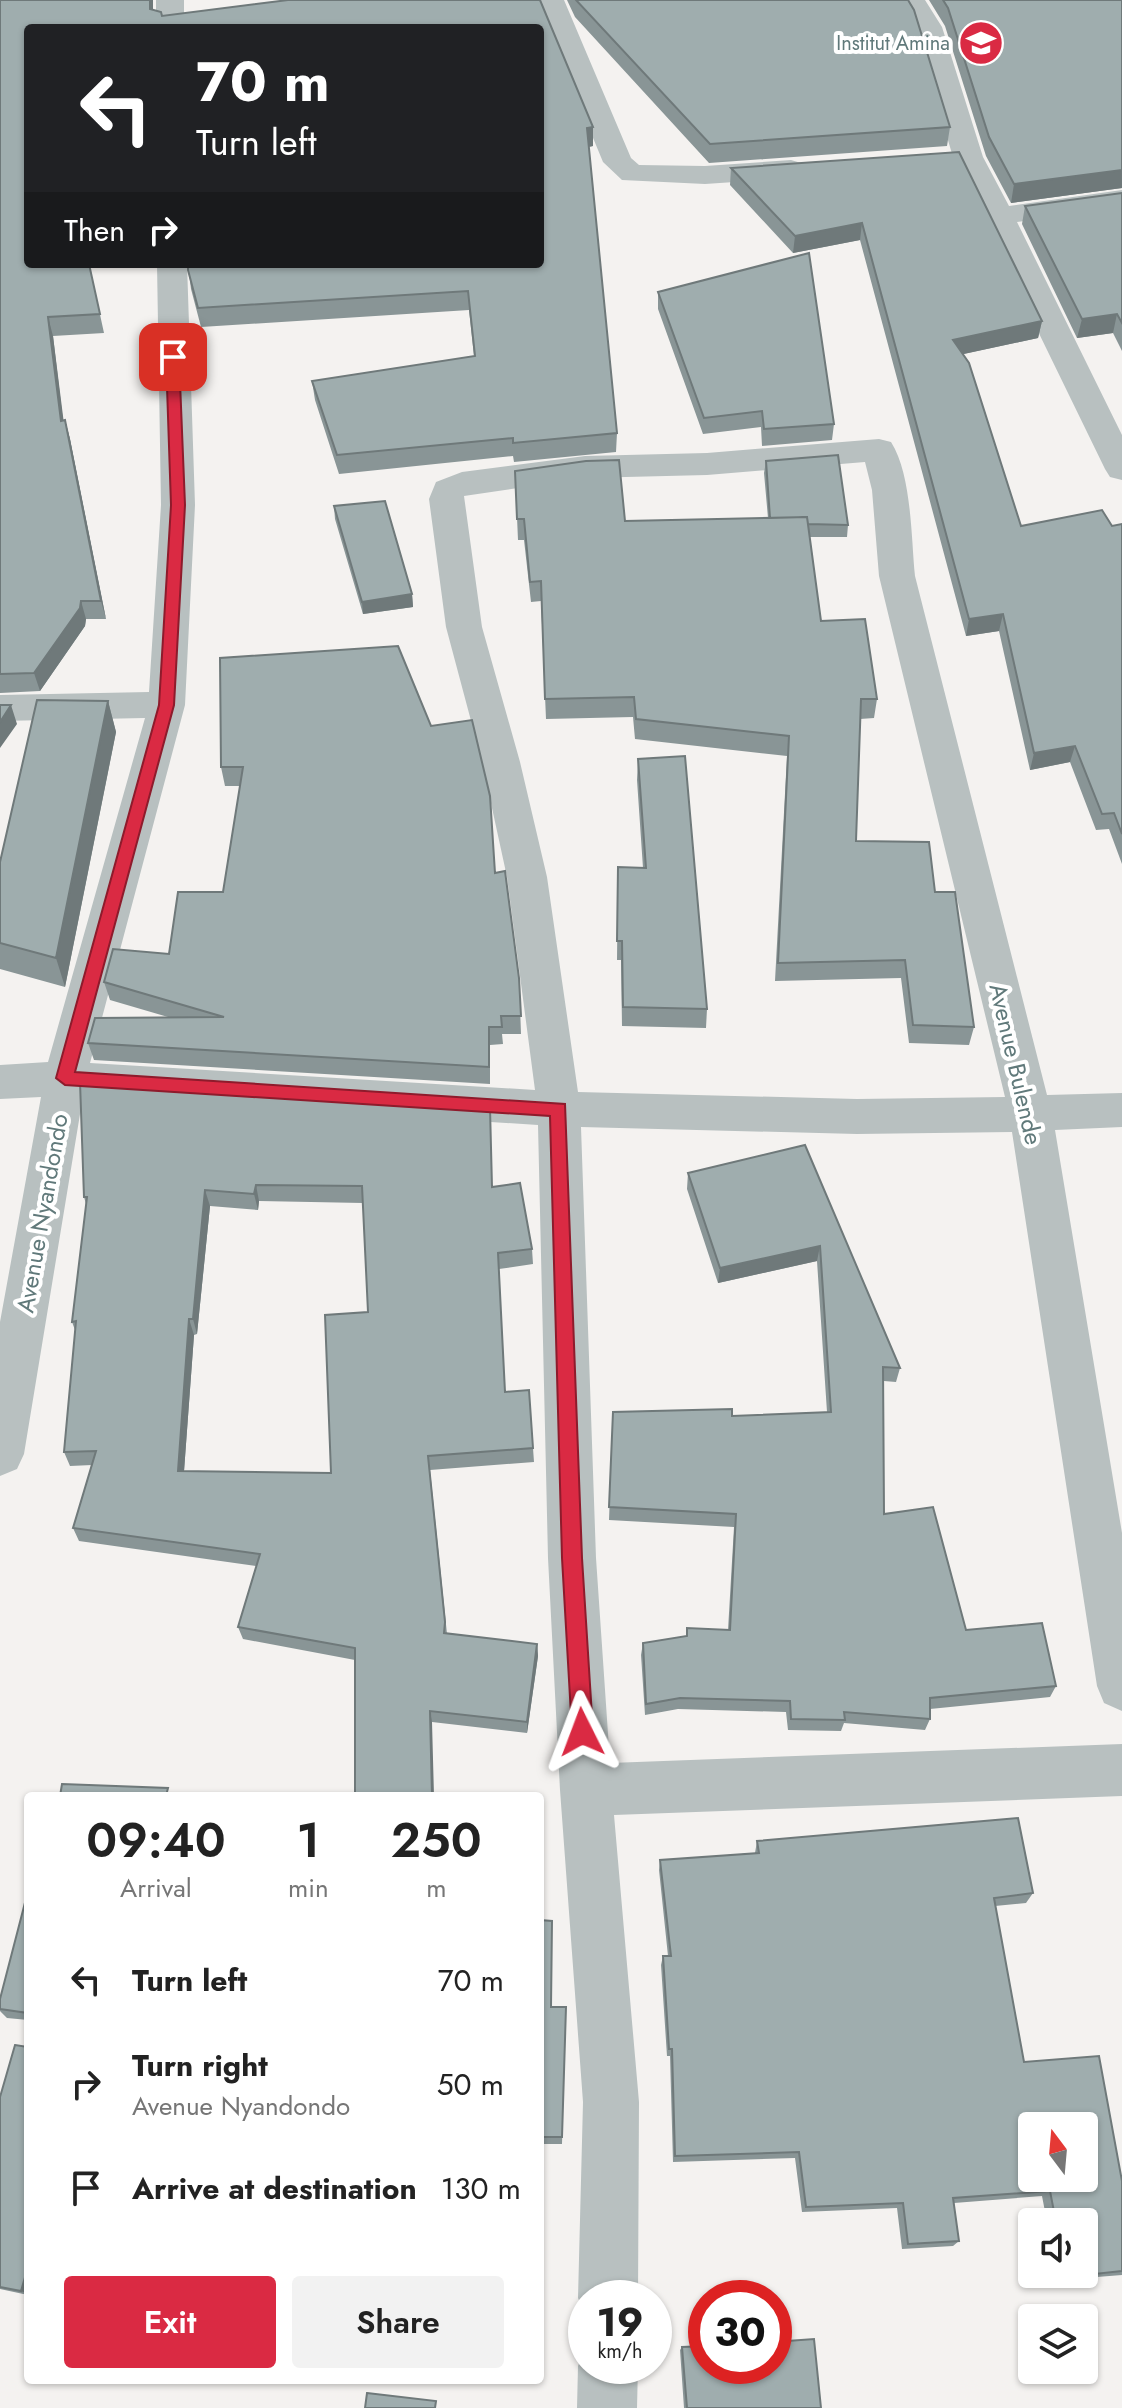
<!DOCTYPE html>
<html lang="en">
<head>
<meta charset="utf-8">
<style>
	body { margin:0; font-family:Jost,sans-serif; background:#f2f2f2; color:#222; height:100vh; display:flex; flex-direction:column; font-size:30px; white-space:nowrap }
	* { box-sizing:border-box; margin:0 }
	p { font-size:26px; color:#767676 }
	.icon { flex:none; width:44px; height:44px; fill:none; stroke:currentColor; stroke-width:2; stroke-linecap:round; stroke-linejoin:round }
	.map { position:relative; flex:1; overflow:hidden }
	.side { position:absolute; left:24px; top:1792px; width:520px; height:592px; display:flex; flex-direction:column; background:#fff; border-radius:8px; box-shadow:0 2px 6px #0004 }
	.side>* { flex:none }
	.banner { position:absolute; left:24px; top:24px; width:520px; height:244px; border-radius:8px; box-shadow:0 2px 6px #0004; background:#202124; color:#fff; overflow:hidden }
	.needle { width:52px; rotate:344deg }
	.controls { position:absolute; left:1018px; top:2112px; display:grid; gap:16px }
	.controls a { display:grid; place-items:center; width:80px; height:80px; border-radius:8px; background:#fff; box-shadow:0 2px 6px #0004; font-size:40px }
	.speed { position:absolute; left:568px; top:2280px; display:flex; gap:16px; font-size:40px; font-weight:700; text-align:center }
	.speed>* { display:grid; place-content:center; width:104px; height:104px; border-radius:50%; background:#fff; box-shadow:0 2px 6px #0004; line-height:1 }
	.speed small { font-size:20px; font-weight:400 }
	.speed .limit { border:12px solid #d22; background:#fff; color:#111 }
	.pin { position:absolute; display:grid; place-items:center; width:68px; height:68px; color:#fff; margin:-34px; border-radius:16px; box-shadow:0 4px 12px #0006 }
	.me { position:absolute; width:88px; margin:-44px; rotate:357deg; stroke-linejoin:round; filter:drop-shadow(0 0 6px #0008) }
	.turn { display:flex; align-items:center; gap:28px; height:168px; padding:0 40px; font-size:36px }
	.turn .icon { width:104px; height:104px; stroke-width:2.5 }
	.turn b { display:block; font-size:56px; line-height:68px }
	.then { display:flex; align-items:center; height:76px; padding:0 40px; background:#0003; gap:16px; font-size:30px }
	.eta { display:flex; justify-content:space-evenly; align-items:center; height:136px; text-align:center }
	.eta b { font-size:48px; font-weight:600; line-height:56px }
	.button { display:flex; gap:16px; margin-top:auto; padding:16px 40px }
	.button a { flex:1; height:92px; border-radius:8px; background:#da2a43; color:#fff; font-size:32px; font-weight:600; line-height:92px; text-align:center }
	.button a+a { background:#f2f2f2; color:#222 }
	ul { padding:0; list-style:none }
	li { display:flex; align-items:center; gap:24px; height:104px; padding:0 40px }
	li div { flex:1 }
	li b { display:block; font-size:30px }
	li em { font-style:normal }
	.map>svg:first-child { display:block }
</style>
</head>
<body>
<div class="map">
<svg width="1122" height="2408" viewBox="0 0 1122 2408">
	<rect width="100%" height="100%" fill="#f4f2f0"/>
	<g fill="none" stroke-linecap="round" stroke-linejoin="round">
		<!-- minor -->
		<path fill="#b8c0c0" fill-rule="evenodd" d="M156,0H184V28H156Z
			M536,0H564L631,158L639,165L705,166L791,160L801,163L806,169L801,175L791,178L705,184L622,180L603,162Z
			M897,0H925L942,27L983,157L1009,206L1122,190V208L1017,222L1122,435V480L1110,477L1105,469L953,157L914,27Z
			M157,264H187L195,505L185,705L90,1063L535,1090L507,877L482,762L446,627L429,499L436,482L462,472L585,456L707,453L879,439L891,442C912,475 911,538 915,576L1047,1095L1122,1093V1127L1055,1130L1122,1533V1711L1104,1703L1097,1686L1012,1132L857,1134L581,1127L596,1558L610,1763L1122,1744V1796L614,1815L639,2102L638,2298H586V2317L578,2298L583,2102L560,1790L548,1558L538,1125L83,1096L24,1454L17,1469L0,1476V1322L41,1097L0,1099V1065L48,1062L145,718L0,721V695L149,692L161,505ZM865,462L872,490L879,576L1005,1097L857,1099L578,1092L547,877L520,762L482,627L464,496L585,478L707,475Z
			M586,2346V2366H638L637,2408H577L578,2366Z"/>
	</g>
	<!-- wall -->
	<path fill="#899596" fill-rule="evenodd" d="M0,0H153V10L161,12L162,16L288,0H540L593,127V146L589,147L617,433L616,452L514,462L513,456L339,474L315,400L312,381L474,356L469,310L201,327L191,289L188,264H540V28H28V264H89L104,333L53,336L63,421L65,420L70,439L106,619H86L85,626L40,691L0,693Z
		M567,0H908L950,127L947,146L709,163L575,17Z
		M929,0H1122V188L1011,203L986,156L945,26Z
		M959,152L1042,321L1038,338L963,354L1021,526H1112L1122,524V864L1109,829L1096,830L1070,762L1030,770L999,631L966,636L860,240L793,253L730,185L731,168Z
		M1122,193V351L1113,333L1077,338L1022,224L1025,206Z
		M658,292L834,424L832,440L762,446L761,427L703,434L658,309Z
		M766,461L848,525L847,537H810L821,621L877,699L874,718L860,719L856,841L935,892L974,1027L969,1045L909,1043L901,978L775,981L787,756L635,739L633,717L546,719L541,601L531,602L524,540H518L515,471L625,521L768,518L764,473Z
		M334,506L412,594L413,607L363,614L335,519Z
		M108,701L116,732L65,987L0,969V862Z
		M431,726L495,873L519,978L521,1034H502L503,1044L490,1045V1084L94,1060L88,1043L168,1017L110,1000L104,982L169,954L223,892L240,786H225L221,767Z
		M638,759L707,1009L706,1028L622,1026L621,960H617L618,867L643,868L637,780Z
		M80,1082L492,1187L532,1249L533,1264L499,1269L505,1392L533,1448L534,1462L430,1470L447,1634L537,1644L538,1656L527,1733L432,1722L355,1660L243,1639L238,1627L256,1566L79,1541L73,1528L92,1465L70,1466L64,1452L75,1330L72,1322L86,1204L84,1197ZM259,1201L363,1203L368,1312L331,1473L184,1471L194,1335L197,1334L210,1206L258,1210Z
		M805,1145L900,1368L896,1382L884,1381V1514L966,1630L1056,1686L1050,1697L930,1709V1719L925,1730L844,1723L841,1731L788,1730L786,1712L678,1709L645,1715L641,1655L643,1643L686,1636L687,1628L728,1630L734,1527L609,1520L613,1412L732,1416L827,1412L817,1261L718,1283L687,1189L688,1173Z
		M757,1841L1033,1893L1026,1903L995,1906L1024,2062L1122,2181V2275L1059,2280L1058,2274H1084V2222H1047L1042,2196L954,2203L959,2241L953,2246L902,2249L897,2208L802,2212L795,2158L673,2162L670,2056H667L661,1965L663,1956H668L659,1870L660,1860L755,1853Z
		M28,1891V2020L7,2018L0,2011V1999Z
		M540,1920L551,2007H566L562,2144H540Z
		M28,2047V2295L0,2289V2097Z
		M682,2347L821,2408H684L680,2350Z"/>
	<!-- shaded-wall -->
	<path fill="#6f797a" d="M150,0H153V28L150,9Z
		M593,127V146L587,147V128Z
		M1122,170V188L1011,203L1014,184Z
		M862,223L860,240L793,253L795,236Z
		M1117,314L1113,333L1077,338L1082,319Z
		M48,317L53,336L66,440L61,421Z
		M1042,321L1038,338L950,357L953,340Z
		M65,420L70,439L106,619L101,601Z
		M412,594L413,607L363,614L362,602Z
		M81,601L86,619L85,626L40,691L34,673Z
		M1003,614L999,631L966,636L969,619Z
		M108,701L116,732L65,987L56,958Z
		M11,705L17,724L0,748V722Z
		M1075,746L1070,762L1030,770L1034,753Z
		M256,1185L259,1201L258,1210L254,1194Z
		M205,1190L210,1206L197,1334L193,1319Z
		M820,1246L817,1261L718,1283L720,1268Z
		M189,1319L194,1335L183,1485L178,1471Z
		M537,1644L538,1656L527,1733V1722Z
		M430,1711L432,1722L434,1796H432Z
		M28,2267V2294L21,2291Z"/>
	<!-- building -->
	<path fill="#9fadae" stroke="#6f797a" stroke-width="2" fill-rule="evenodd" d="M0,0H150V9L161,12L162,16L288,0H540L593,127L587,128L617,433L513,443V438L337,455L312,381L475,356L468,291L198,308L188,270V264H540V28H28V264H89L100,314L48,317L61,421L65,420L101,601H81L80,608L34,673L0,674Z
		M576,0H908L914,10L950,127L710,144Z
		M943,0H1122V170L1014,184L989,137L948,8Z
		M959,152L1042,321L953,340L969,363L1021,526L1102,510L1112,526L1122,524V834L1114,813L1102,814L1075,746L1034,753L1003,614L969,619L862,223L795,236L731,168Z
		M1122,193V323L1117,314L1082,319L1025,206Z
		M809,253L834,424L764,429L762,411L704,418L658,292Z
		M838,455L848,525L808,524L807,517L770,518L766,461Z
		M619,460L625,521L807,517L821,621L865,619L877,699H861L856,841L929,842L935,892H955L974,1027L913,1025L905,960L778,963L789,736L636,719L634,697L545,699L541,581L530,582L524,519H517L515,471L586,461Z
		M385,501L412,594L362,602L334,506Z
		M398,646L431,726L472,720L490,796L495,873L505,871L519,978L521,1016H501L502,1027H489V1067L88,1043L95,1018L224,1017L104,982L113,949L169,954L178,892H223L243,767H221L220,658Z
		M37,700L108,701L56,958L0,943V862Z
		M0,705H11L0,722Z
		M685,756L707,1009L623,1007L622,941H617L618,867L646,868L638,759Z
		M80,1082L490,1108L492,1187L520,1183L532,1249L498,1253L505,1392L529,1390L533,1448L428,1456L445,1622L444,1633L537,1644L527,1722L430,1711L432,1796H355V1648L238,1627L260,1554L73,1528L96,1451L64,1452L76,1321L72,1322L87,1197H84ZM256,1185L362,1186L368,1312L325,1315L331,1473L178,1471L189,1319H193L205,1190L254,1194Z
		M805,1145L900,1368L883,1367L884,1514L933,1507L966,1630L1042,1623L1056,1686L930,1698V1719L844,1712L845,1720L791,1719L790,1701L680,1698L646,1704L643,1643L687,1636V1628L730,1630L736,1514L609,1507L613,1412L732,1409V1416L831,1412L820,1246L720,1268L688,1173Z
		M62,1784L168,1788L166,1796H60Z
		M1018,1818L1033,1893L994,1898L1024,2062L1099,2056L1122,2181V2271L1067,2277V2274H1084V2222H1056L1050,2191L953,2198L959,2241L908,2244L903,2203L806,2207L799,2152L675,2156L672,2049H669L663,1956H671L660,1860L759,1853L757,1841ZM1032,2126H1084V2178H1032Z
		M28,1891V2013L0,2009V1999Z
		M540,1920L552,1921L551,2007H566L562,2137H540Z
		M15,2045L28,2047V2267L21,2291L0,2287V2097Z
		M814,2339L821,2408H687L682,2347L706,2346V2366H774V2342Z
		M367,2393L436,2401L435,2408H365Z"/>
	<!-- route -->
	<path fill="#da2a43" stroke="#8e1b2c" stroke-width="2" d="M173,353L179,357L185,505L174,705L75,1072L565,1104L582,1558L593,1732L590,1739L582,1742L575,1739L572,1732L562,1558L550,1116L65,1085L56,1078L159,705L171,505L166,357Z"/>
	<!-- icons -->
	<defs>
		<g id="school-disc" transform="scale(2.3)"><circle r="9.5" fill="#da2a43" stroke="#fff"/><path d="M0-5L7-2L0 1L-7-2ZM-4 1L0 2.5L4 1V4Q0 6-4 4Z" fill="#fff"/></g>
	</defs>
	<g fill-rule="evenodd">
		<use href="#school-disc" x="981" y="43"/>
	</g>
	<g text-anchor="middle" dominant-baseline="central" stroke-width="8" stroke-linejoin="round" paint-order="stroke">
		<!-- far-poi labels -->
		<g font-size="20" fill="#60797a" stroke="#fff" text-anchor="end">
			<text x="950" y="43">Institut Amina</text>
		</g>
		<!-- street labels -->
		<g font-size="24" fill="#60797a" stroke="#fff">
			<text transform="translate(1016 1064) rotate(77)">Avenue Bulende</text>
			<text transform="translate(42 1213) rotate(-80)">Avenue Nyandondo</text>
		</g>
	</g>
</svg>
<div class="controls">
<a><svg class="needle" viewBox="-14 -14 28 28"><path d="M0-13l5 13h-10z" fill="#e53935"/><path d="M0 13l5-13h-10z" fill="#767676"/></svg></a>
<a><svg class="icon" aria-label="sound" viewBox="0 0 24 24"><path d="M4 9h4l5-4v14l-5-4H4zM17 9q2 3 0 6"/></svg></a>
<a><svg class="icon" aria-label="layers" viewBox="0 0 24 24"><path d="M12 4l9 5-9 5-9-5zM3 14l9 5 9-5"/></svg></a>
</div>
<div class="speed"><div>19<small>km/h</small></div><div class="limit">30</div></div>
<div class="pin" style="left:173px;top:357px;background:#d93025"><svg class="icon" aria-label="arrive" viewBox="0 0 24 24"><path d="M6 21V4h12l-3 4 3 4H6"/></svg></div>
<svg class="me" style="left:582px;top:1732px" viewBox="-20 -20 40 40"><path d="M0-17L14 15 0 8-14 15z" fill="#da2a43" stroke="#fff" stroke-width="4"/></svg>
<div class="banner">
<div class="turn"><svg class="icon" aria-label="left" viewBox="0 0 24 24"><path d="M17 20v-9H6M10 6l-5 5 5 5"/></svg><div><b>70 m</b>Turn left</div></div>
<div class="then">Then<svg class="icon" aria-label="right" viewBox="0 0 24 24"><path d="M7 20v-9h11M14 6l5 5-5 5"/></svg></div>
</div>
<section class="side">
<div class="eta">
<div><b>09:40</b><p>Arrival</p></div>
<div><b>1</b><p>min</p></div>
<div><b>250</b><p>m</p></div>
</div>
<ul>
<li><svg class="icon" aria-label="left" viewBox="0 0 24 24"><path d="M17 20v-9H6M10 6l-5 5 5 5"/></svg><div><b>Turn left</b></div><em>70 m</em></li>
<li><svg class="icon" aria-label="right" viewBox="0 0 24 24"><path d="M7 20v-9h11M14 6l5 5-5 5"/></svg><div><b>Turn right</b><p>Avenue Nyandondo</p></div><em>50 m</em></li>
<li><svg class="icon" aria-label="arrive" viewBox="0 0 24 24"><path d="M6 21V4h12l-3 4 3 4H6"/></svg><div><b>Arrive at destination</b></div><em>130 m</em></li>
</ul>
<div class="button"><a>Exit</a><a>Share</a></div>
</section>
</div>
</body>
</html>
